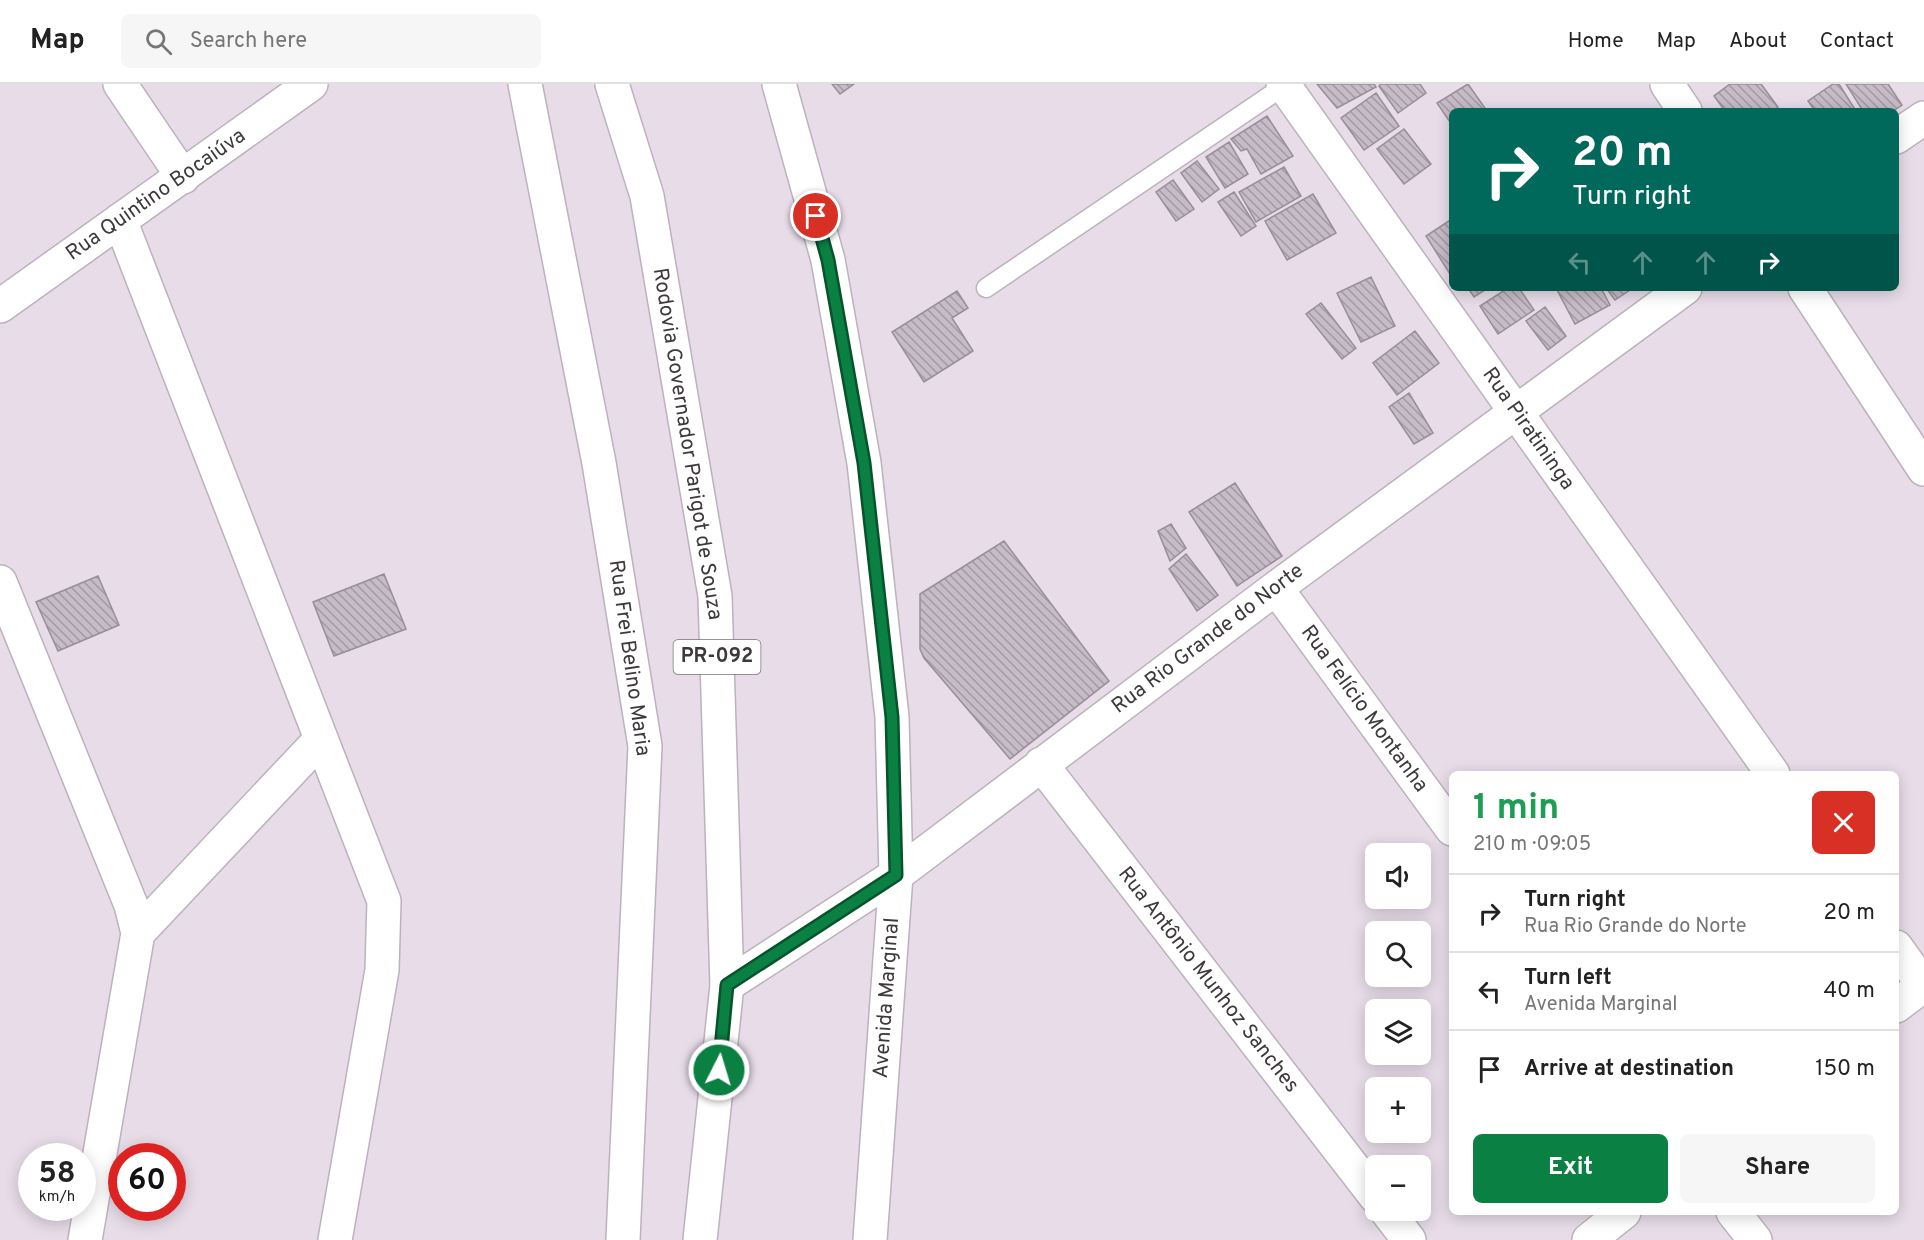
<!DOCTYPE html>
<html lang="en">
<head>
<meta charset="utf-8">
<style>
	body { margin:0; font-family:Overpass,sans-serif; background:#f6f6f6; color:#222; height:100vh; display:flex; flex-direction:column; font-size:22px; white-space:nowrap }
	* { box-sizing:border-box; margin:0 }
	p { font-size:20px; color:#767676 }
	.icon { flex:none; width:33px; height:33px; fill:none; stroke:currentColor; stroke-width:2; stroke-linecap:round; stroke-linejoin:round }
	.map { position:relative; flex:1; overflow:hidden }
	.sheet { position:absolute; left:1449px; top:687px; width:450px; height:444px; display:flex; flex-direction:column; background:#fff; border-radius:9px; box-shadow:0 3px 15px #0003 }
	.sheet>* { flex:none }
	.hud { position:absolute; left:1449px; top:24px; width:450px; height:183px; border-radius:9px; box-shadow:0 3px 15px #0003; background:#00695c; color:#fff; overflow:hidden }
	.tools { position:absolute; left:1365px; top:759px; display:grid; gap:12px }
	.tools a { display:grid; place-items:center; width:66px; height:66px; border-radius:9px; background:#fff; box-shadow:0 3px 15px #0003; font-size:30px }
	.speed { position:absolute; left:18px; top:1059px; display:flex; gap:12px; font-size:30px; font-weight:700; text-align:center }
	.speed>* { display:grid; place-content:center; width:78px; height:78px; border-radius:50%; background:#fff; box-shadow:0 3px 15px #0003; line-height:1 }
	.speed small { font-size:15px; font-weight:400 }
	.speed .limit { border:9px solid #d22; background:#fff; color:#111 }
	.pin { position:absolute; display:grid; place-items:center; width:51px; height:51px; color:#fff; margin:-26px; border:3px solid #fff; border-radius:50%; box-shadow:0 2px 6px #0007 }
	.me { position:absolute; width:66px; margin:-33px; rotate:5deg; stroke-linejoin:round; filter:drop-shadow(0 0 4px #0008) }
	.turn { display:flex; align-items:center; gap:21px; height:126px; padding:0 24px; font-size:27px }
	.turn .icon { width:78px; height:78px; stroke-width:2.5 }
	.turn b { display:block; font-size:42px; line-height:51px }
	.lanes { display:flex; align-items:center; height:57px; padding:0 24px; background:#0003; justify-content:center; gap:30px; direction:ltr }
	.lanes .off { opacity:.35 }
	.round { display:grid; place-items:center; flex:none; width:63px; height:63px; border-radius:9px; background:#f6f6f6 }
	.head { display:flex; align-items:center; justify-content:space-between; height:102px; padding:0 24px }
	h1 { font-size:36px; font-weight:700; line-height:45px; color:#1e9e55 }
	.primary-button { display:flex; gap:12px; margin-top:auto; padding:12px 24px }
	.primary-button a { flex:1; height:69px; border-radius:9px; background:#0b8043; color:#fff; font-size:24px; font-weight:700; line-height:69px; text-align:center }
	.primary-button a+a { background:#f6f6f6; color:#222 }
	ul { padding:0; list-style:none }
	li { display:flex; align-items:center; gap:18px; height:78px; padding:0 24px; border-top:2px solid #e0e0e0 }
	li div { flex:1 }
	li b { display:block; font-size:22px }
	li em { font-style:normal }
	header { display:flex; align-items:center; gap:36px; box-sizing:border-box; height:84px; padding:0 30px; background:#fff; border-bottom:2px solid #e0e0e0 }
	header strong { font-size:28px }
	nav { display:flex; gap:33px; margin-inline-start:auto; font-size:21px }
	.search { width:420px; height:54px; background:#f6f6f6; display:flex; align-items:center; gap:15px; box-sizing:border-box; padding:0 21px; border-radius:9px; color:#767676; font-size:22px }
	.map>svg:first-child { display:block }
</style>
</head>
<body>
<header>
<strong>Map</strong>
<div class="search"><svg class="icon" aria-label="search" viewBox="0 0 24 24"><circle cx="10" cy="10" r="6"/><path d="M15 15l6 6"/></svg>Search here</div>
<nav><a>Home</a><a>Map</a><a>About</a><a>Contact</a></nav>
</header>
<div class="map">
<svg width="1924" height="1156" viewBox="0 0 1924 1156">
	<defs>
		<pattern id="building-back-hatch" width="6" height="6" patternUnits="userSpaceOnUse" patternTransform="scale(1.5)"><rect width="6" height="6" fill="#c6bbc7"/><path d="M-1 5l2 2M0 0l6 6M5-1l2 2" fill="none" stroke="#a299a3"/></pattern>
	</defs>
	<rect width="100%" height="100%" fill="#e7dce8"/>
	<!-- building -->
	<path fill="url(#building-back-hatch)" stroke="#988e99" stroke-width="1.5" d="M832,0H854L840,10Z
		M1317,0H1374L1376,3L1337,24Z
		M1381,0H1420L1426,9L1398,29L1379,2Z
		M1468,0L1487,27H1452V41L1437,19Z
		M1730,0H1761L1778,23L1772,27H1725L1714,12Z
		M1833,0H1839L1856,27H1815L1808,17Z
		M1846,0H1888L1902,21L1893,27H1863Z
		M1376,9L1399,42L1364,66L1341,34Z
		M1267,32L1293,72L1261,90L1247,65L1241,67L1231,55Z
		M1404,45L1431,80L1404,100L1377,65Z
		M1229,58L1248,90L1225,104L1206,73Z
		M1197,77L1219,105L1202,118L1181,89Z
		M1284,83L1301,112L1256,138L1239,108Z
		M1173,96L1194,125L1176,137L1156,108Z
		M1234,108L1256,142L1241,152L1218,118Z
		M1313,110L1336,149L1287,176L1265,137Z
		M1452,135V189L1450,190L1426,152Z
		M1371,193L1395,242L1361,258L1337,209Z
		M1468,204H1488L1474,213Z
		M1508,204H1519L1534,226L1498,250L1480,222Z
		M1556,204H1601L1610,221L1575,240Z
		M1606,204H1633L1615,216Z
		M957,207L968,224L952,234L973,267L924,298L892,248Z
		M1321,219L1356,264L1342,275L1306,230Z
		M1545,223L1566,252L1548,266L1526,237Z
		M1415,247L1439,279L1397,311L1373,279Z
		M1409,309L1433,349L1414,360L1389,323Z
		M1235,399L1282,472L1237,502L1189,428Z
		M1171,440L1186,464L1170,477L1158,447Z
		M1004,457L1109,597L1010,675L924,574L920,565V510Z
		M1186,470L1218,511L1197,527L1169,485Z
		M384,490L406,545L334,572L313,518Z
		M98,492L119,541L58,567L36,518Z"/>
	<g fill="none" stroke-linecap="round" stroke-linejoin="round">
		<!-- lane casing -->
		<g stroke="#bcb2bd" stroke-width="21">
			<path id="lane" d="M986,204L1284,2"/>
		</g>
		<!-- street casing -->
		<g stroke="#bcb2bd" stroke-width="36">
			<path id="street" d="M120,0L183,93
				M525,0L599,379L645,662L623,1156
				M779,0L828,176L864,379L892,633L896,791L870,1156
				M1283,0L1773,690
				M1667,0L1685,27
				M1896,53L1924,34
				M120,136L384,817L382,886L335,1156
				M1805,204L1924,385
				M0,222L311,0
				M0,498L131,821L138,849L85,1156
				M1276,504L1452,745
				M1041,680L1376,1113
				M138,849L321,655
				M1896,863L1924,902
				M727,901L896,791L1276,504L1685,204
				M1896,922L1924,901
				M1386,1126L1409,1156
				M1733,1128L1755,1156
				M1589,1156L1624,1128"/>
		</g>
		<!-- primary casing -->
		<g stroke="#bcb2bd" stroke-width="36">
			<path id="primary" d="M612,0L647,112L715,512L727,901L700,1156"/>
		</g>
		<!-- lane -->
		<use href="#lane" stroke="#fff" stroke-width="18"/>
		<!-- street -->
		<use href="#street" stroke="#fff" stroke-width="33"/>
		<!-- primary -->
		<use href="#primary" stroke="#fff" stroke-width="33"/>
	</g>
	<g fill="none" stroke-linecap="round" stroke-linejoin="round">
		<!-- route casing -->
		<g stroke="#07532c" stroke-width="15">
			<path id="route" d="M719,986L727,901L896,791L892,633L864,379L828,176L816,132"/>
		</g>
		<!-- route -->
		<use href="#route" stroke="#0b8043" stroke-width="10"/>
	</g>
	<g text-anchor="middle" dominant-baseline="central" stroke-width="4.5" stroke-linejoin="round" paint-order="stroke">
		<!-- shield labels -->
		<rect fill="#fff" stroke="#777477" stroke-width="1.5" x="673.5" y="556" width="87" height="34" rx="4.5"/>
		<g font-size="20" font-weight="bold" fill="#3d393d">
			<text x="717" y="573">PR-092</text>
		</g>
		<!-- street labels -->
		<g font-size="21" fill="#3d393d" stroke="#fff">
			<text transform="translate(156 111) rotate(-35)">Rua Quintino Bocaiúva</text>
			<text transform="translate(1528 345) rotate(55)">Rua Piratininga</text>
			<text transform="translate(687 360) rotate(81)">Rodovia Governador Parigot de Souza</text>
			<text transform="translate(1208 555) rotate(-37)">Rua Rio Grande do Norte</text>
			<text transform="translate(629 574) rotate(82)">Rua Frei Belino Maria</text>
			<text transform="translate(1364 625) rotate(54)">Rua Felício Montanha</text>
			<text transform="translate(1208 896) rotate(52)">Rua Antônio Munhoz Sanches</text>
			<text transform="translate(887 914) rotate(-86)">Avenida Marginal</text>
		</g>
	</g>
</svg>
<div class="tools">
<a><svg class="icon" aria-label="sound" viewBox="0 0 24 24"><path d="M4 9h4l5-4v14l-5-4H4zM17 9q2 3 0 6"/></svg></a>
<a><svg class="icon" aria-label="search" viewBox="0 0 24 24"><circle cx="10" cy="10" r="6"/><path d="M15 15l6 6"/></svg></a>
<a><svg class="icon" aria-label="layers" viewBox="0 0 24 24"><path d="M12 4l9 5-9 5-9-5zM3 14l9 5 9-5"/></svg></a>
<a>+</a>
<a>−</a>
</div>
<div class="speed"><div>58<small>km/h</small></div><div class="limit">60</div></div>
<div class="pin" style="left:816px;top:132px;background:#d93025"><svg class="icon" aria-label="arrive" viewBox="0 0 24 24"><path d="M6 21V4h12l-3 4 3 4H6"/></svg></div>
<svg class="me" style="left:719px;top:986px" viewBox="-20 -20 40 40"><circle r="17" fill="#0b8043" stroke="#fff" stroke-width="3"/><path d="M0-11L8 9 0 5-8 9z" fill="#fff"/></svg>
<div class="hud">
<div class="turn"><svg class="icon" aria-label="right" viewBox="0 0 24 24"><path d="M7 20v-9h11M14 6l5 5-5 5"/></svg><div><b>20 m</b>Turn right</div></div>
<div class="lanes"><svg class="icon off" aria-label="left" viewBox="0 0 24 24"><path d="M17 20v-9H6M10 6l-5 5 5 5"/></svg><svg class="icon off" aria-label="ahead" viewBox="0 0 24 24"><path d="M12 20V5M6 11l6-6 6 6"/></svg><svg class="icon off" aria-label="ahead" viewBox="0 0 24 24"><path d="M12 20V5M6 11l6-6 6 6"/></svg><svg class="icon" aria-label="right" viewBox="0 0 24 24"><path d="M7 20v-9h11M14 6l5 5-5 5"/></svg></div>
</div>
<section class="sheet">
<div class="head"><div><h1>1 min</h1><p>210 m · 09:05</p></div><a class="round" style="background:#d93025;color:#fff"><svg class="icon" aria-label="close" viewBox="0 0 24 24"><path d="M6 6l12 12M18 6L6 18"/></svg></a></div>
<ul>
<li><svg class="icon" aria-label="right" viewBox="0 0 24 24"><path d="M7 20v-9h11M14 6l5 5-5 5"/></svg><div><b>Turn right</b><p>Rua Rio Grande do Norte</p></div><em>20 m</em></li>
<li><svg class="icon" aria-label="left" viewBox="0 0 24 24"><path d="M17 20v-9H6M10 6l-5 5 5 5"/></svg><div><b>Turn left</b><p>Avenida Marginal</p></div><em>40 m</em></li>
<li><svg class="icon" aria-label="arrive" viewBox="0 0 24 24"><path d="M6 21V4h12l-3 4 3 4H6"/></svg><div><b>Arrive at destination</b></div><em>150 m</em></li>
</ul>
<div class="primary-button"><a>Exit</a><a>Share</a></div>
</section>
</div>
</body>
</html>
